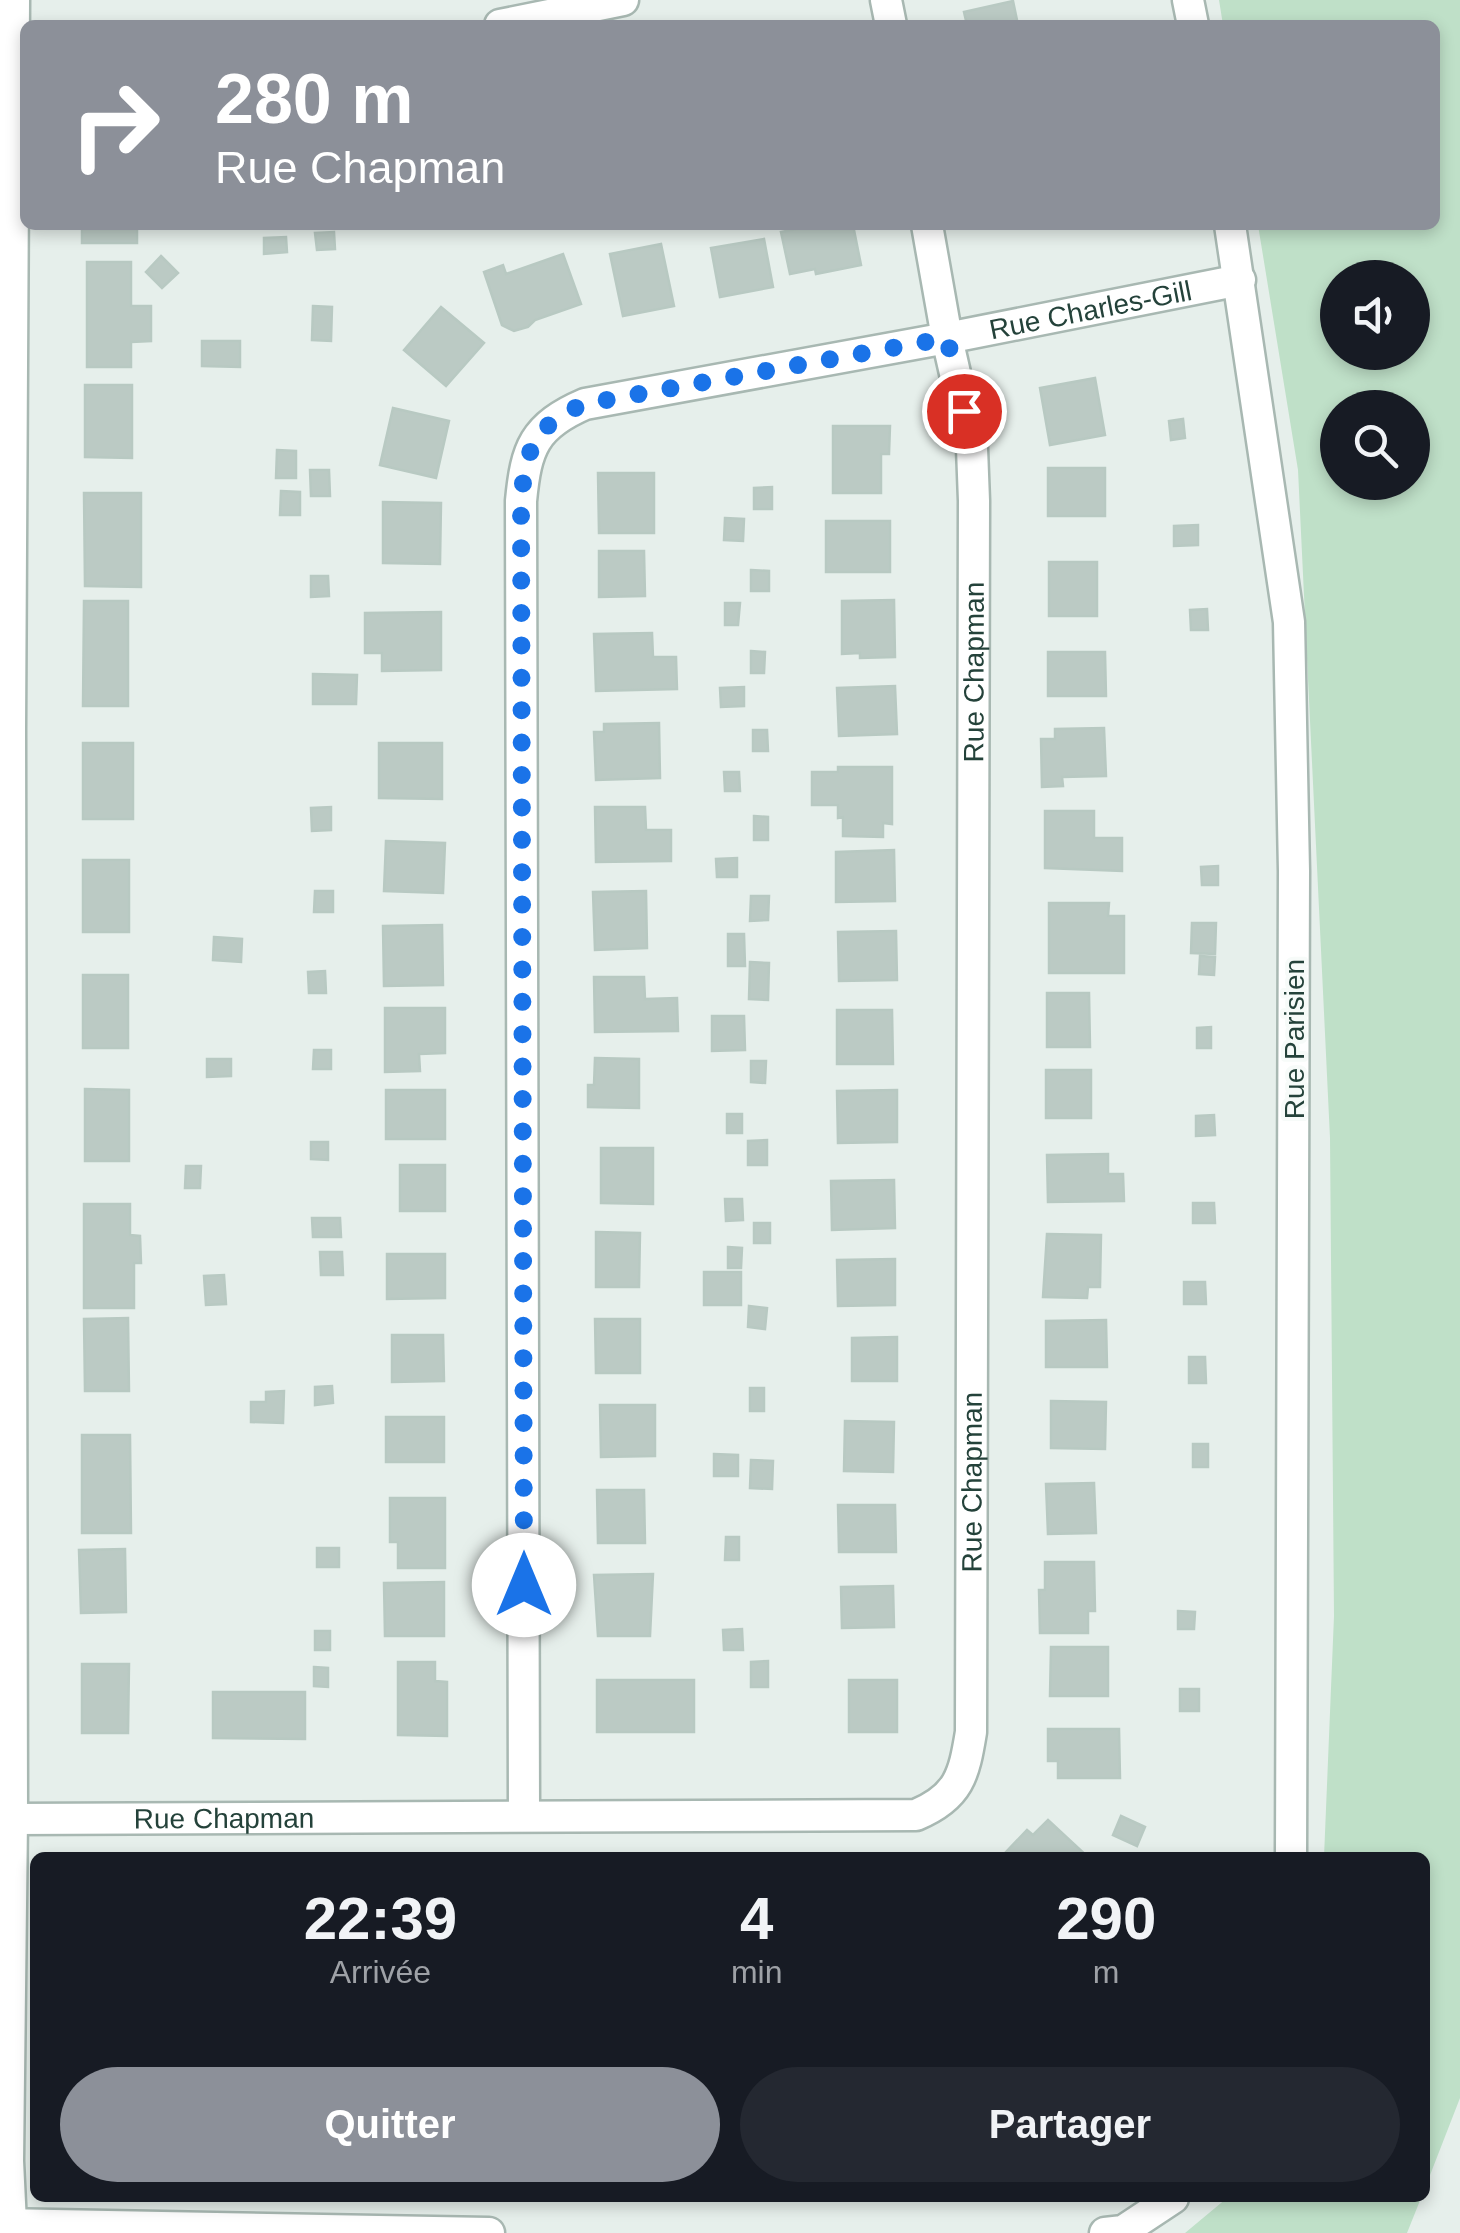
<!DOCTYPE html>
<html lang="fr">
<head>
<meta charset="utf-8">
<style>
	body { margin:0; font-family:Arial,sans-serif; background:#242831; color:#f1f3f6; height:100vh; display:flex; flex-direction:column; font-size:38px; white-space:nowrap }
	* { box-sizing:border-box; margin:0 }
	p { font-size:32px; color:#9ea1a6 }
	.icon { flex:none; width:55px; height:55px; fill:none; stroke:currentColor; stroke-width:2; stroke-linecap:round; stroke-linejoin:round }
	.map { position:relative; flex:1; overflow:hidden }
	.drawer { position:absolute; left:30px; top:1852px; width:1400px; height:350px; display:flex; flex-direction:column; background:#171b24; border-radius:15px; box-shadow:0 5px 15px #0003 }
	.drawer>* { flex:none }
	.guide { position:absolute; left:20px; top:20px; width:1420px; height:210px; border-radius:15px; box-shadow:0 5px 15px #0003; background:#8c9099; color:#fff; overflow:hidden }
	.tools { position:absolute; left:1320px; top:260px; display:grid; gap:20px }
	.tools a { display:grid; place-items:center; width:110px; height:110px; border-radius:50%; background:#171b24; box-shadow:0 5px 15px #0003; font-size:50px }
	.pin { position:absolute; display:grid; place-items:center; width:85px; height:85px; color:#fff; margin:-42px; border:5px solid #fff; border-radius:50%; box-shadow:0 2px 10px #0007 }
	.me { position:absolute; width:110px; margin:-55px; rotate:0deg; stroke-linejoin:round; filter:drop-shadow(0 0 8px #0008) }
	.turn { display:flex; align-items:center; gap:35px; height:210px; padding:0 30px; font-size:45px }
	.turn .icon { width:130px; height:130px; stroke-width:2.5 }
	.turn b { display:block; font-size:70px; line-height:85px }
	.eta { display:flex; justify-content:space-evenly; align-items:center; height:170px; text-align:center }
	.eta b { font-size:60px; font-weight:600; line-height:70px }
	.cta { display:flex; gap:20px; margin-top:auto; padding:20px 30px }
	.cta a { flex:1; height:115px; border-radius:60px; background:#8c9099; color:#fff; font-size:40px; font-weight:600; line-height:115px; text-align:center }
	.cta a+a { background:#242831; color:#f1f3f6 }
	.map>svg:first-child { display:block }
</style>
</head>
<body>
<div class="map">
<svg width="1460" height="2233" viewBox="0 0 1460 2233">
	<rect width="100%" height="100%" fill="#e6efeb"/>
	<!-- green -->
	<path fill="#bfe0c8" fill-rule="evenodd" d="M1219,0H1460V2098L1425,2188V1858L1324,1857L1334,1616L1330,1138L1298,470L1258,225H1435V25H1223ZM1338,278H1412V352H1338ZM1338,408H1412V482H1338Z
		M1227,2198H1421L1407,2233H1185Z"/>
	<!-- building -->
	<path fill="#bbcac4" stroke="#b8c9c2" stroke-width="2.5" d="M1013,1L1018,25H967L964,12Z
		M82,225H137V243H82Z
		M817,225H853L861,265L816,274L815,269L790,274L781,232Z
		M334,232L335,249L317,250L315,233Z
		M286,237L287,252L264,254V238Z
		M764,239L773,287L720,297L711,248Z
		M661,244L674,306L623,316L610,254Z
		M563,254L581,304L535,320L528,327L514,331L502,325L484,272L503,265L506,274Z
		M161,256L178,273L162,288L146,272Z
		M87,262H131V306H151V341L131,342V367H87Z
		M313,306L332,307L331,341L312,340Z
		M441,307L484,343L446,386L404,350Z
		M202,341H240V367L202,366Z
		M1095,378L1105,435L1050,445L1040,388Z
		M85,385H132V458L85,457Z
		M393,408L449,421L436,478L380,465Z
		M1183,419L1185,438L1171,440L1169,421Z
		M833,426H890L889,454H881V493H833Z
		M277,450L296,451V478H276Z
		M1048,468H1105V516H1048Z
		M310,470H329L330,496H311Z
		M598,473H654V533H599Z
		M772,487V509H754V488Z
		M281,491L300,492V515H280Z
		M84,493H141V587L85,586Z
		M383,502L441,503L440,564L383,563Z
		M725,518L744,519L743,541L724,540Z
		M826,521H890V572H826Z
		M1198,525V545L1174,546V526Z
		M599,551H644L645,596L599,597Z
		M1049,562H1097V616H1049Z
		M751,570L769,571V591H751Z
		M311,576H328L329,596L311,597Z
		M894,600L895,657L860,658V653L842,654V601Z
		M84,601H128V706H83Z
		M725,603H740L738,625H725Z
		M1207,609L1208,630H1191L1190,610Z
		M441,612V670L382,671V653H365V613Z
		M652,633L653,657H676L677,689L596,691L594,634Z
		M751,651L765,652L764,673H751Z
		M1048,652H1105L1106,696H1048Z
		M313,674L357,675L356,704H313Z
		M895,686L897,734L839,736L837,688Z
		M744,687V706L721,707L720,688Z
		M659,723L660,778L596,780L594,732H604V724Z
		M1104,728L1106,776L1062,777L1063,786L1042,787L1041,739H1055V729Z
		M753,730H767L768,751H753Z
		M83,743H133V819H83Z
		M379,743H442V799L379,798Z
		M838,767H892V824L883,823V837L843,836V817L838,818V805H812V772H838Z
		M724,772H739L740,791H725Z
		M331,807V830L312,831L311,808Z
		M595,807H645L646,830H671V861L596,862Z
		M1045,811H1094V838H1122V871L1045,868Z
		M754,816L768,817V840H754Z
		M386,841L445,843L443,893L384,891Z
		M894,850L895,901L836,902V852Z
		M737,858V877H717L716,859Z
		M83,860H129V932H83Z
		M1218,866V885H1202L1201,867Z
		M315,891H333V912H314Z
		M646,891L647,948L595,950L593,892Z
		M751,896H769L768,920L750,921Z
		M1049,903H1109L1108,916H1124V973H1049Z
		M1192,923H1216L1215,954L1191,953Z
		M442,925L443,985L384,986L383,926Z
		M896,931L897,980L839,981L838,932Z
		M728,934H744L745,966H728Z
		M214,937L242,939L241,962L213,960Z
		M1200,956L1215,957L1214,975L1199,974Z
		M750,962L769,963L768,1000L749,999Z
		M325,971L326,993H309L308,972Z
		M83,975H128V1048H83Z
		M594,977H644L645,999L677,998L678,1031L595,1032Z
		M1047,993H1089L1090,1047H1047Z
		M385,1008H445V1053L419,1054L420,1071L385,1072Z
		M837,1010H892L893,1064H837Z
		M712,1016H744L745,1050L712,1051Z
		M1211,1027V1048H1197V1028Z
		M314,1050H331V1069H313Z
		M595,1058L639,1059V1108L588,1107V1085H594Z
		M207,1059H231V1076L207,1077Z
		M751,1061H766L765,1083L751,1082Z
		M1046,1070H1091V1118H1046Z
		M85,1089L129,1090V1161H85Z
		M386,1090H445V1139H386Z
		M897,1090V1142L838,1143L837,1091Z
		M727,1114H742V1133H727Z
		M1214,1115L1215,1135L1196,1136V1116Z
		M767,1140V1165H748V1141Z
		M311,1142H328V1160L311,1159Z
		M601,1148H653V1204L601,1203Z
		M1108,1154V1174H1123L1124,1201L1048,1202L1047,1155Z
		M400,1165H445V1211H400Z
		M186,1166H201L200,1188H185Z
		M894,1180L895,1228L832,1230L831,1181Z
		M725,1199H742L743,1220L726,1221Z
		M1193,1203H1214L1215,1223H1193Z
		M84,1204H130V1235L140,1236L141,1263H134V1308H84Z
		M312,1218H340L341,1237H313Z
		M754,1223H770V1243H754Z
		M596,1232L640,1233L639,1287H596Z
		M1047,1234L1101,1235L1100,1287H1088L1087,1298L1043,1297Z
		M728,1247L742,1248L741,1268H728Z
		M320,1252H342L343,1275H321Z
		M387,1254H445V1298L387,1299Z
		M895,1259V1305L838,1306L837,1260Z
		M704,1272H741V1305H704Z
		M224,1275L226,1304L206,1305L204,1276Z
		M1184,1282H1205L1206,1304H1184Z
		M749,1306L767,1308L765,1329L748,1327Z
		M128,1318L129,1391H85L84,1319Z
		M595,1319H640V1373H596Z
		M1106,1320L1107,1367H1046V1321Z
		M392,1335H443L444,1381L392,1382Z
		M897,1337V1381H852V1338Z
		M1189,1357H1205L1206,1383H1189Z
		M332,1386L333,1403L315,1405V1387Z
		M750,1388H764V1411H750Z
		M284,1391L283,1423L251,1422V1402H266V1392Z
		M1051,1401L1106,1402L1105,1449L1051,1448Z
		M600,1405H655V1456L601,1457Z
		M386,1417H444V1462H386Z
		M845,1421L894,1422L893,1472L844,1471Z
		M82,1435H130L131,1533H82Z
		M1193,1444H1208V1467H1193Z
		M714,1454L738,1455V1476H714Z
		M751,1460L773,1461L772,1489L750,1488Z
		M1094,1483L1096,1533L1048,1534L1046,1484Z
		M597,1490H644L645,1543H598Z
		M390,1498H445V1568H398V1542H390Z
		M838,1505H895L896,1552H839Z
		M726,1537H739V1560H725Z
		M317,1548H339V1567H317Z
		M125,1549L126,1612L81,1613L79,1550Z
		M1045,1562H1094L1095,1611H1088V1633H1040L1039,1590H1045Z
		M653,1574L650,1636H598L594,1575Z
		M444,1582V1636H385L384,1583Z
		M893,1586L894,1627L842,1628L841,1587Z
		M1178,1611L1195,1612L1194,1629H1178Z
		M742,1629L743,1650H724L723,1630Z
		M315,1631H330V1650H315Z
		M1051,1647H1108V1696H1050Z
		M768,1661V1687H751V1662Z
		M398,1662H435V1681L447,1682V1736L398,1735Z
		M82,1664H129L128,1733H82Z
		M314,1667L328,1668V1687L314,1686Z
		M597,1680H694V1732H597Z
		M849,1680H897V1732H849Z
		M1180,1689H1199V1711H1180Z
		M213,1692H305V1739L213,1738Z
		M1048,1729H1119L1120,1778H1058V1761H1048Z
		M1121,1816L1145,1827L1137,1846L1113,1835Z
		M1048,1820L1089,1858H1007L1004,1854L1027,1830L1033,1835Z"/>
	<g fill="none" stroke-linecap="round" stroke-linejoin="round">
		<!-- minor casing -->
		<g stroke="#a8b8b2" stroke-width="35">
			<g id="minor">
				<path d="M886,0L891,25"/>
				<path d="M500,25L623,0"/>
				<path id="s1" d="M524,1814L521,501C526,448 534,426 585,404L947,338L1240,280"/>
				<path id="s2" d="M12,1819L916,1815C959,1797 964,1775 971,1732L974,501L972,448L947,338L927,225"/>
				<path d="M11,2224L8,2161L12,1819L10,729L14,0"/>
			</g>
		</g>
		<!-- tertiary casing -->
		<g stroke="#a8b8b2" stroke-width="35">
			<path id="tertiary" d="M1188,0L1193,25
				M1230,225L1289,622L1294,871L1291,1858
				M0,2224L489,2233
				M1105,2233L1123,2231L1173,2198"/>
		</g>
		<!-- minor -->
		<use href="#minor" stroke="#fff" stroke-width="30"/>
		<!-- tertiary -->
		<use href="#tertiary" stroke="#fff" stroke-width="30"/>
	</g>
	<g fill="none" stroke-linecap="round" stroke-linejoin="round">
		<!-- route -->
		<path stroke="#1a73e8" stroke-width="18" stroke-dasharray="0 32.4" d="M524,1585L521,501C526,448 534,426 584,404L947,338L964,411"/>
	</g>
	<g text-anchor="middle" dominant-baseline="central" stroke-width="8" stroke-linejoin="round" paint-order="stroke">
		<!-- street labels -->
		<g font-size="28" fill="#24423a" stroke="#f7fbf9">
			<text stroke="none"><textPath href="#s1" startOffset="1952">Rue Charles-Gill</textPath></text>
			<text stroke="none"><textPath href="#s2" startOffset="2070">Rue Chapman</textPath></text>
			<text transform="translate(1294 1039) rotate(-90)">Rue Parisien</text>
			<text stroke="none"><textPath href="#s2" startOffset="1260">Rue Chapman</textPath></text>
			<text stroke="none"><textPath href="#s2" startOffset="212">Rue Chapman</textPath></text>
		</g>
	</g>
</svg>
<div class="tools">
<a><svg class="icon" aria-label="sound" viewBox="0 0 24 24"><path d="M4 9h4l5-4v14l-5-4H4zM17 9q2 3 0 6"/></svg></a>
<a><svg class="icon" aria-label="search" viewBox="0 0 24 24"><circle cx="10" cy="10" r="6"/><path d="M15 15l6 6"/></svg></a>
</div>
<div class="pin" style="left:964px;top:411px;background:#d93025"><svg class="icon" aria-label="arrive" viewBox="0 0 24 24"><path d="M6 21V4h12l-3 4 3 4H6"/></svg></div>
<svg class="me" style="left:524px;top:1585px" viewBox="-20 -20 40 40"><circle r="19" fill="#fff"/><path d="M0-13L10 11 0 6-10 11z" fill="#1a73e8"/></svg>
<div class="guide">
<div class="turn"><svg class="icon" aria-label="right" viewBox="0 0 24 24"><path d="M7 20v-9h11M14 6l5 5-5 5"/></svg><div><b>280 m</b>Rue Chapman</div></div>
</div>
<section class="drawer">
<div class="eta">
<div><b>22:39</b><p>Arrivée</p></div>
<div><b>4</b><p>min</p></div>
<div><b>290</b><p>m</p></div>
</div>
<div class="cta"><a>Quitter</a><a>Partager</a></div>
</section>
</div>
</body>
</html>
